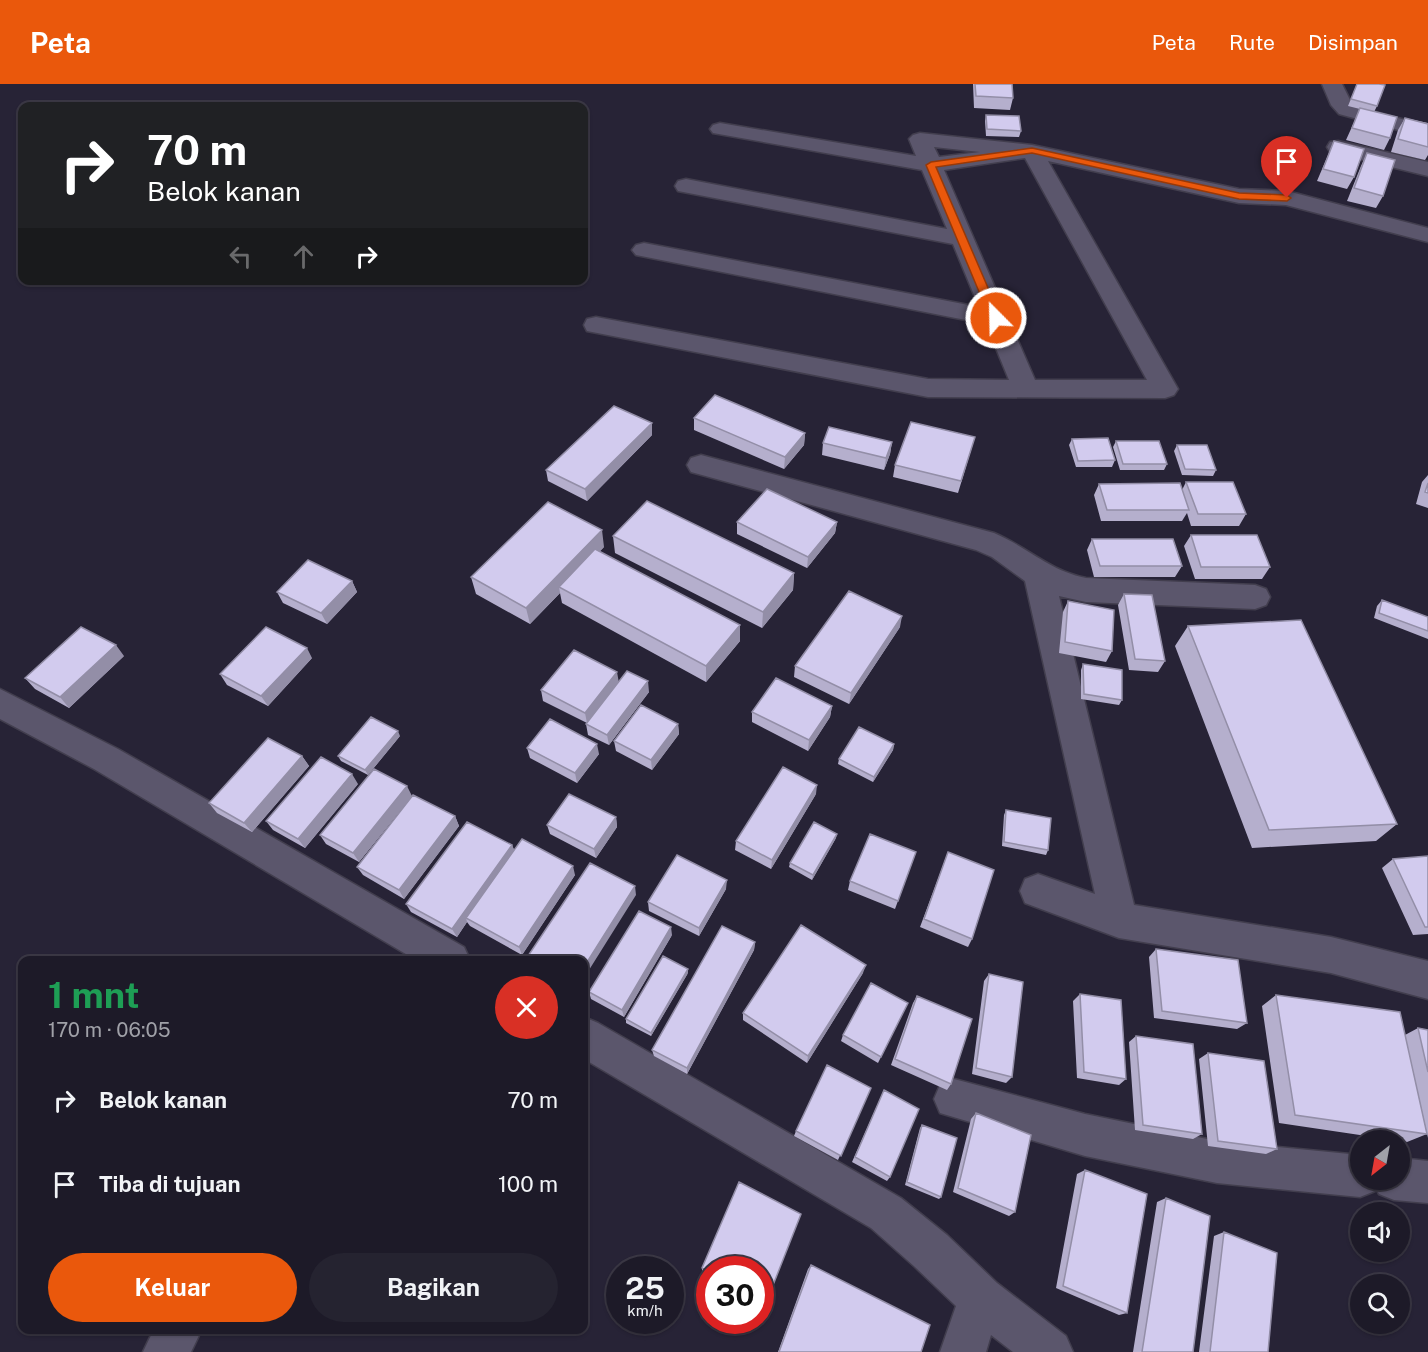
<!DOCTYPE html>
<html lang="id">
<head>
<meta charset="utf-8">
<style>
	body { margin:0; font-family:"Public Sans",sans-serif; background:#252330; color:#f1f3f6; height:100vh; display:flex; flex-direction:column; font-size:22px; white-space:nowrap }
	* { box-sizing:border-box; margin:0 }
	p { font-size:20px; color:#a0a1a8 }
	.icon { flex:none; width:33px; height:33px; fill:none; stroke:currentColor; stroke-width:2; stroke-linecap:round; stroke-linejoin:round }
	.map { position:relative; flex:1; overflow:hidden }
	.panel { position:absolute; left:18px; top:872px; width:570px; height:378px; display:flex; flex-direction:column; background:#1d1a28; border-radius:12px; box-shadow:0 2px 4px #0004,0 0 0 2px #3b3845 }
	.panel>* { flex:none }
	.banner { position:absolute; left:18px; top:18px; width:570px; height:183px; border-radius:12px; box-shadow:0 2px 4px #0004,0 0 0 2px #3b3845; background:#202124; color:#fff; overflow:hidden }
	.needle { width:39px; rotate:211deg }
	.controls { position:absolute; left:1350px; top:1046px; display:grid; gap:12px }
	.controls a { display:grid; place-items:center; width:60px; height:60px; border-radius:50%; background:#1d1a28; box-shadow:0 2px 4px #0004,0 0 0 2px #3b3845; font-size:30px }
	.speed { position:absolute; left:606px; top:1172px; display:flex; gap:12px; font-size:30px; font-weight:700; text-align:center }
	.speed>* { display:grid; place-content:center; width:78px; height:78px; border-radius:50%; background:#1d1a28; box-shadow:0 2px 4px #0004,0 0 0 2px #3b3845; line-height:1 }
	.speed small { font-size:15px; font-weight:400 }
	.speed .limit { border:9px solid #d22; background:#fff; color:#111 }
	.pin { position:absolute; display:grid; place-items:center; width:51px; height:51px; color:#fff; margin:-62px -26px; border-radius:50% 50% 50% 0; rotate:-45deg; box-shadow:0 0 6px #0007 }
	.pin .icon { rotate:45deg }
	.me { position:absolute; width:66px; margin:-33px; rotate:337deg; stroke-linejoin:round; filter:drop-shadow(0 0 4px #0008) }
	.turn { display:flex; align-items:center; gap:21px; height:126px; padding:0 30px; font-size:27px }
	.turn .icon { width:78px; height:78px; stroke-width:2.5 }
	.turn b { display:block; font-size:42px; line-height:51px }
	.lanes { display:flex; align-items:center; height:57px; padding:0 30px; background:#0003; justify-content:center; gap:30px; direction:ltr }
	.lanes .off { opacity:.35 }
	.round { display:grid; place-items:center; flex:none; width:63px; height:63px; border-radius:32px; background:#252330 }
	.head { display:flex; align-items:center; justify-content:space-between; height:102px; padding:0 30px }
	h1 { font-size:36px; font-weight:700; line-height:45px; color:#1e9e55 }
	.button { display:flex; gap:12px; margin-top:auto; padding:12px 30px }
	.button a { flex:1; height:69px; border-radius:36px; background:#ea580c; color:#fff; font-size:24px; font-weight:700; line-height:69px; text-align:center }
	.button a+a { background:#252330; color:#f1f3f6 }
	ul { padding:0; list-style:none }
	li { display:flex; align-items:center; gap:18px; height:84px; padding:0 30px }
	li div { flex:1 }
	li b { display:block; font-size:22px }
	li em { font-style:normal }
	header { display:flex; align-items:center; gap:36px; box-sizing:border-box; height:84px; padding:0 30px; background:#ea580c; color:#fff }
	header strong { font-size:28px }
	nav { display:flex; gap:33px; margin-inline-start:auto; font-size:21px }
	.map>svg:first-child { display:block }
</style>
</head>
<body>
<header>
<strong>Peta</strong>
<nav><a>Peta</a><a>Rute</a><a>Disimpan</a></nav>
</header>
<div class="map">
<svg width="1428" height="1268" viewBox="0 0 1428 1268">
	<rect width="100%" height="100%" fill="#272336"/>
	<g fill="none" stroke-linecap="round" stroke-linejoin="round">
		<!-- minor casing -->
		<g stroke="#423e4e" stroke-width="3">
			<path id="minor" d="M1322,0H1342L1353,22L1428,42V54L1339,30L1331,21Z
				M720,39L916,72L909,55L913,51L920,49L1032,61L1239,105L1287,107L1428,144V158L1286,121L1239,119L1048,77L1178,305L1174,311L1165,314L928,313L587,247L584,241L587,235L596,233L928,295L1009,296L986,240L636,171L632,166L636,161L644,159L979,223L953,160L678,107L675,102L678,97L686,95L947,145L922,86L713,49L710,45L713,41ZM934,63L980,68L939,73ZM1025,74L1147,296H1035L944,86Z
				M1338,57L1428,78V92L1330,68L1327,63L1330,58Z
				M701,371L994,449C1029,464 1048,486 1086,494L1255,501L1266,505L1270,513L1266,521L1255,525L1086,518L1059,512L1134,821L1331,853L1428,877V915L1331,889L1119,854L1025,819L1020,807L1025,795L1038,790L1095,810L1025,497L992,473L976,466L691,388L687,381L691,374Z
				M0,605L118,665L464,863L470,876H416L94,685L0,635Z
				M584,933L598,939L901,1114L947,1151L997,1199L1066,1252L1073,1268H1013L991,1251L986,1268H940L956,1222L915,1183L871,1144L584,975Z
				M954,995L1085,1030L1217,1057L1360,1071V1095H1400V1074L1428,1077V1119L1394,1116L1379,1110L1376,1104L1375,1107L1360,1113L1217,1099L1085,1072L940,1029L934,1015L940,1001Z
				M154,1245H202L191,1268H143Z"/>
		</g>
		<!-- minor -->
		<use href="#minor" fill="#5b566c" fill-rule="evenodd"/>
	</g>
	<!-- wall -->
	<path fill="#b5afcd" d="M973,0H1012L1013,14L1010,26L974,24Z
		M1357,0L1377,22L1374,28L1390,54L1384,66L1346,56L1360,25L1348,22Z
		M986,31L1021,47L1019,53L986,52L985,37Z
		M1405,34L1428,39V71L1425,76L1391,68L1398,46Z
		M1334,57L1354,93L1347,105L1317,97Z
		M1367,69L1383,112L1376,124L1347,117L1361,82Z
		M694,334L805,349L804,361L784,385L694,346Z
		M652,339V351L587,417L548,397L546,386Z
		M975,353L958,409L893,393L895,381Z
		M1072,355L1115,376L1112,383H1076L1069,361Z
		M1116,357L1167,380L1164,386H1120L1113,363Z
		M892,358L890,370L884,386L822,371L823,359Z
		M1177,361L1216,386L1213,392L1182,391L1174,367Z
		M1428,391V424L1416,420L1422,398Z
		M1186,398L1246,430L1239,442H1191L1187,429L1182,437H1101L1094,411L1099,400L1182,406Z
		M737,438H837L835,449L807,484L737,450Z
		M1191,451L1270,483L1262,495H1195L1184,462Z
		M613,452L794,489L793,506L762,544L615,469Z
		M1092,455L1182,482L1175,493H1094L1087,466Z
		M604,463L599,468L740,541V557L706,598L562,519L560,509L530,540L476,510L471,493Z
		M352,497L357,508L327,540L283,519L277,508Z
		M1124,510L1165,577L1158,588L1129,586L1118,521Z
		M1382,516L1428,533V555L1374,534L1377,522Z
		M1068,517L1112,567L1106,578L1059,569L1063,528Z
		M1188,542L1397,740L1376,757L1252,764L1175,562Z
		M900,543L849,620L794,593L795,582Z
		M124,572L69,624L35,605L25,594Z
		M312,574L268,622L227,601L220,590Z
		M1083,580L1122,616L1119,621L1081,615V586Z
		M619,598L649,608L609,661L588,651L586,640L587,639L543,617L541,606Z
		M832,622L830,633L808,667L752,638V628Z
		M678,640L679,650L652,686L616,667L614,657Z
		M400,652L368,691L341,677L338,672Z
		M894,660L893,666L873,698L838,680L839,675Z
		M527,664L599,670L577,699L530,674Z
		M302,672L309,682L252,748L217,729L209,719Z
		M358,700L305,764L273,746L266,737Z
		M816,710L771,785L735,766L736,757Z
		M412,712L359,778L326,760L320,751Z
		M1006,726L1048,766L1046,771L1002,762L1004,731Z
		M455,732L459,742L404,815L363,791L357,783Z
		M616,733L617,743L596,774L550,750L547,741Z
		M836,754L812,796L789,783L790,779Z
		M512,761L514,766L575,791L522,871L470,842L467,838L457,853L411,828L406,820Z
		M916,768L895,825L848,806L850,797Z
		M948,768L972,855L968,863L920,843Z
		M1428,772V850L1413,851L1382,784L1393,775Z
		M726,805L699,852L649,827L648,818Z
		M672,851L624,933L591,915L589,908Z
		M755,858L754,866L687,990L654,972L652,966Z
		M1156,865L1247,939L1237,945L1154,934L1149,873Z
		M688,889L651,952L626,939V935Z
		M863,889L807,979L743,936V929Z
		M989,890L1012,993L1006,999L972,990L984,897Z
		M1080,910L1126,995L1119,1001L1077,994L1073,917Z
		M1276,911L1427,1050L1407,1058L1279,1039L1262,922Z
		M917,912L951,1000L947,1006L891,981L913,919Z
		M908,919L878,979L841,957L843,951Z
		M1418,944L1428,946V1054L1405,951Z
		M1136,952L1202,1050L1193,1055L1135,1046L1129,958Z
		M1208,969L1277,1065L1266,1070L1208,1062L1199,975Z
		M871,1004L838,1076L794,1052L796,1047Z
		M884,1006L890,1093L887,1097L852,1078Z
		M976,1029L1015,1128L1009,1132L953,1108L971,1035Z
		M922,1041L941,1113L939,1115L905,1101L920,1044Z
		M1085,1086L1127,1229L1119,1231L1056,1204L1077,1090Z
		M1166,1114L1193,1268H1133L1157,1118Z
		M801,1130L765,1221L760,1218V1185H710V1191L702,1187V1184Z
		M1224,1148L1268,1268H1199L1214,1152Z
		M811,1181L921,1268H778L808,1185Z"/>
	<!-- shaded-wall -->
	<path fill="#938ea7" d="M652,339V351L587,417L585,405Z
		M805,349L804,361L784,385L785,373Z
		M892,358L890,370L884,386L886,374Z
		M837,438L835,449L807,484L808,473Z
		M602,446L604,463L563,505L559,503L560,509L530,540L526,524Z
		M794,489L793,506L762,544L763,528Z
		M352,497L357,508L327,540L321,529Z
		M902,532L900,543L849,620L851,609Z
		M740,541V557L706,598V582Z
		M116,561L124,572L69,624L60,613Z
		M307,564L312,574L268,622L261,612Z
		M617,588L619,599L587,639L585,629Z
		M648,597L649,608L609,661L607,651Z
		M832,622L830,633L808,667L809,656Z
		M678,640L679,650L652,686L651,676Z
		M398,647L400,652L368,691L365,686Z
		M597,660L599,670L577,699L575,689Z
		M894,660L893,666L873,698L874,693Z
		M302,672L309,682L252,748L244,739Z
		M352,690L358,700L305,764L298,755Z
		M817,701L816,710L771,785L772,776Z
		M407,702L412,712L359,778L353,769Z
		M455,732L459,742L404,815L399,806Z
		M616,733L617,743L596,774L594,765Z
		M837,750L836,754L812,796L813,791Z
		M512,761L516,770L466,834L467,838L457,853L452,845Z
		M573,782L575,791L522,871L519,863Z
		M727,796L726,805L699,852V844Z
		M635,802L636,811L584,894V883Z
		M671,843L672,851L624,933L622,926Z
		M755,858L754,866L687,990V984Z
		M866,881L863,889L807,979L808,972Z
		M688,885V889L651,952V949Z"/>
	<!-- building -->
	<path fill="#d2cbee" stroke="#938ea7" stroke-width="1.5" d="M975,0H1012L1013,14L976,12Z
		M1357,0H1379L1385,1L1377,22L1351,15Z
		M1360,24L1397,33L1390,54L1352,44Z
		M986,31L1019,32L1021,47L987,45Z
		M1405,34L1428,40V63L1398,55Z
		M1334,57L1364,65L1354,93L1323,85Z
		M1367,69L1395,76L1383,112L1354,104Z
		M715,311L805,349L785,373L694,334Z
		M614,322L652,339L585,405L546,386Z
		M911,338L975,353L961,397L895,381Z
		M829,343L892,358L886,374L823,359Z
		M1108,354L1115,376L1078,377L1072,355Z
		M1116,357H1159L1167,380H1123Z
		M1177,361H1207L1216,386L1185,385Z
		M1186,398H1233L1246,430H1198Z
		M1180,399L1189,426H1107L1099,400Z
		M1428,399V409L1425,408Z
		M767,405L837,438L808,473L737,438Z
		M647,417L794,489L763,528L613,452Z
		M548,418L602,446L526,524L471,493Z
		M1191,451H1257L1270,483H1201Z
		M1092,455H1173L1182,482H1100Z
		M595,465L740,541L706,582L559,503Z
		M308,476L352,497L321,529L277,508Z
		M849,507L902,532L851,609L795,582Z
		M1124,510L1152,511L1165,577L1135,575Z
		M1382,516L1428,533V547L1379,529Z
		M1068,517L1114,526L1112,567L1065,558Z
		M1301,536L1397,740L1269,746L1188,542Z
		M81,543L116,561L60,613L25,594Z
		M266,543L307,564L261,612L220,590Z
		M574,566L617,588L585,629L541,606Z
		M1083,580L1122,586V616L1084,610Z
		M627,587L648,597L607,651L586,640Z
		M776,594L832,622L809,656L752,628Z
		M641,621L678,640L651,676L614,657Z
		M371,633L398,647L365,686L338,672Z
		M550,635L597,660L575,689L527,664Z
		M859,643L894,660L874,693L839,675Z
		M268,654L302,672L244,739L209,719Z
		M321,673L352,690L298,755L266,737Z
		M783,683L817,701L772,776L736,757Z
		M374,685L407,702L353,769L320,751Z
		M569,710L616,733L594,765L547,741Z
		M413,711L455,732L399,806L357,783Z
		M1006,726L1051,734L1048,766L1004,758Z
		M467,738L512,761L452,845L406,820Z
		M814,738L837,750L813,791L790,779Z
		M870,750L916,768L898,817L850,797Z
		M522,755L573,782L519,863L466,834Z
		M948,768L994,786L972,855L924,835Z
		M677,771L727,796L699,844L648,818Z
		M1428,772V843H1425L1393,775Z
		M590,779L635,802L584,883V876L526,875Z
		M639,827L671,843L622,926L589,908Z
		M801,841L866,881L808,972L743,929Z
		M722,842L755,858L687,984L652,966Z
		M1156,865L1238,876L1247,939L1162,927Z
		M663,872L688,885L651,949L626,935Z
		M989,890L1023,898L1012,993L976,984Z
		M871,899L908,919L881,973L843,951Z
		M1080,910L1121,916L1126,995L1084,988Z
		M1276,911L1400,928L1427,1050L1295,1031Z
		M917,912L972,935L951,1000L895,975Z
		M1418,944L1428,946V988Z
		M1136,952L1193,960L1202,1050L1143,1041Z
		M1208,969L1264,977L1277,1065L1218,1057Z
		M827,981L871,1004L841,1072L796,1047Z
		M884,1006L919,1025L890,1093L855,1073Z
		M976,1029L1031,1051L1015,1128L958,1104Z
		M922,1041L957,1054L941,1113L907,1098Z
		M1085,1086L1147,1110L1127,1229L1063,1202Z
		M739,1098L801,1130L766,1219L760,1216V1185H710V1188L702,1184Z
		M1166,1114L1210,1132L1193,1268H1142Z
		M1224,1148L1277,1169L1268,1268H1210Z
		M811,1181L930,1241L921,1268H779Z"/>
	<!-- route -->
	<path fill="#ea580c" stroke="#983908" stroke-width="1.5" d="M1032,64L1239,109L1287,111L1291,114L1287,117L1239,115L1032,69L936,83L1001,234L996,237L990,234L926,81L931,78Z"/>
</svg>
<div class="controls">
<a><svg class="needle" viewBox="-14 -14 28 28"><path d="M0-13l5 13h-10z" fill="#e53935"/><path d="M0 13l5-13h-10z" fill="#a0a1a8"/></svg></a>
<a><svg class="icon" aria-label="sound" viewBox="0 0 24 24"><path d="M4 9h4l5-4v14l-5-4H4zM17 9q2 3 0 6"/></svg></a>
<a><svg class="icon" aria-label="search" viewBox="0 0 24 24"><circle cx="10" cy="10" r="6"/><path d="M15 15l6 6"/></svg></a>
</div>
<div class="speed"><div>25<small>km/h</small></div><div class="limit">30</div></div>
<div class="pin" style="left:1287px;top:114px;background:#d93025"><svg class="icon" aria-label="arrive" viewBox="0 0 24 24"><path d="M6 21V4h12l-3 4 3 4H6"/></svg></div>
<svg class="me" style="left:996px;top:234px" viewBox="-20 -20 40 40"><circle r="17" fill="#ea580c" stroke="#fff" stroke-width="3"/><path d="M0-11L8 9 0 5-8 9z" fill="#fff"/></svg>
<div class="banner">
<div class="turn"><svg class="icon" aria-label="right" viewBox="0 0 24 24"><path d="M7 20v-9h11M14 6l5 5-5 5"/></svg><div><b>70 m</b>Belok kanan</div></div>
<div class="lanes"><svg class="icon off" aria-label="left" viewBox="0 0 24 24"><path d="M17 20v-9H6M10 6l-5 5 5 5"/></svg><svg class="icon off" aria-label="ahead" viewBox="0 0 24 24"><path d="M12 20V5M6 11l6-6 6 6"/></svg><svg class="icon" aria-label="right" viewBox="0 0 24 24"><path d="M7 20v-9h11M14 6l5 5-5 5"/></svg></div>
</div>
<section class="panel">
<div class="head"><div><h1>1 mnt</h1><p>170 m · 06:05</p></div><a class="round" style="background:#d93025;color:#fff"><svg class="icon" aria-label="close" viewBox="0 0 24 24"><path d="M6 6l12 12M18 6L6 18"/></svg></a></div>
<ul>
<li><svg class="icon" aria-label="right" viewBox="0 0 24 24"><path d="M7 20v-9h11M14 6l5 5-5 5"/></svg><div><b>Belok kanan</b></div><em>70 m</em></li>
<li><svg class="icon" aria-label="arrive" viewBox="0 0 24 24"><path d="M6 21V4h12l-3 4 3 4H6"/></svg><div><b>Tiba di tujuan</b></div><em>100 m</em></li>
</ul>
<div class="button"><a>Keluar</a><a>Bagikan</a></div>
</section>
</div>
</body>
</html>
